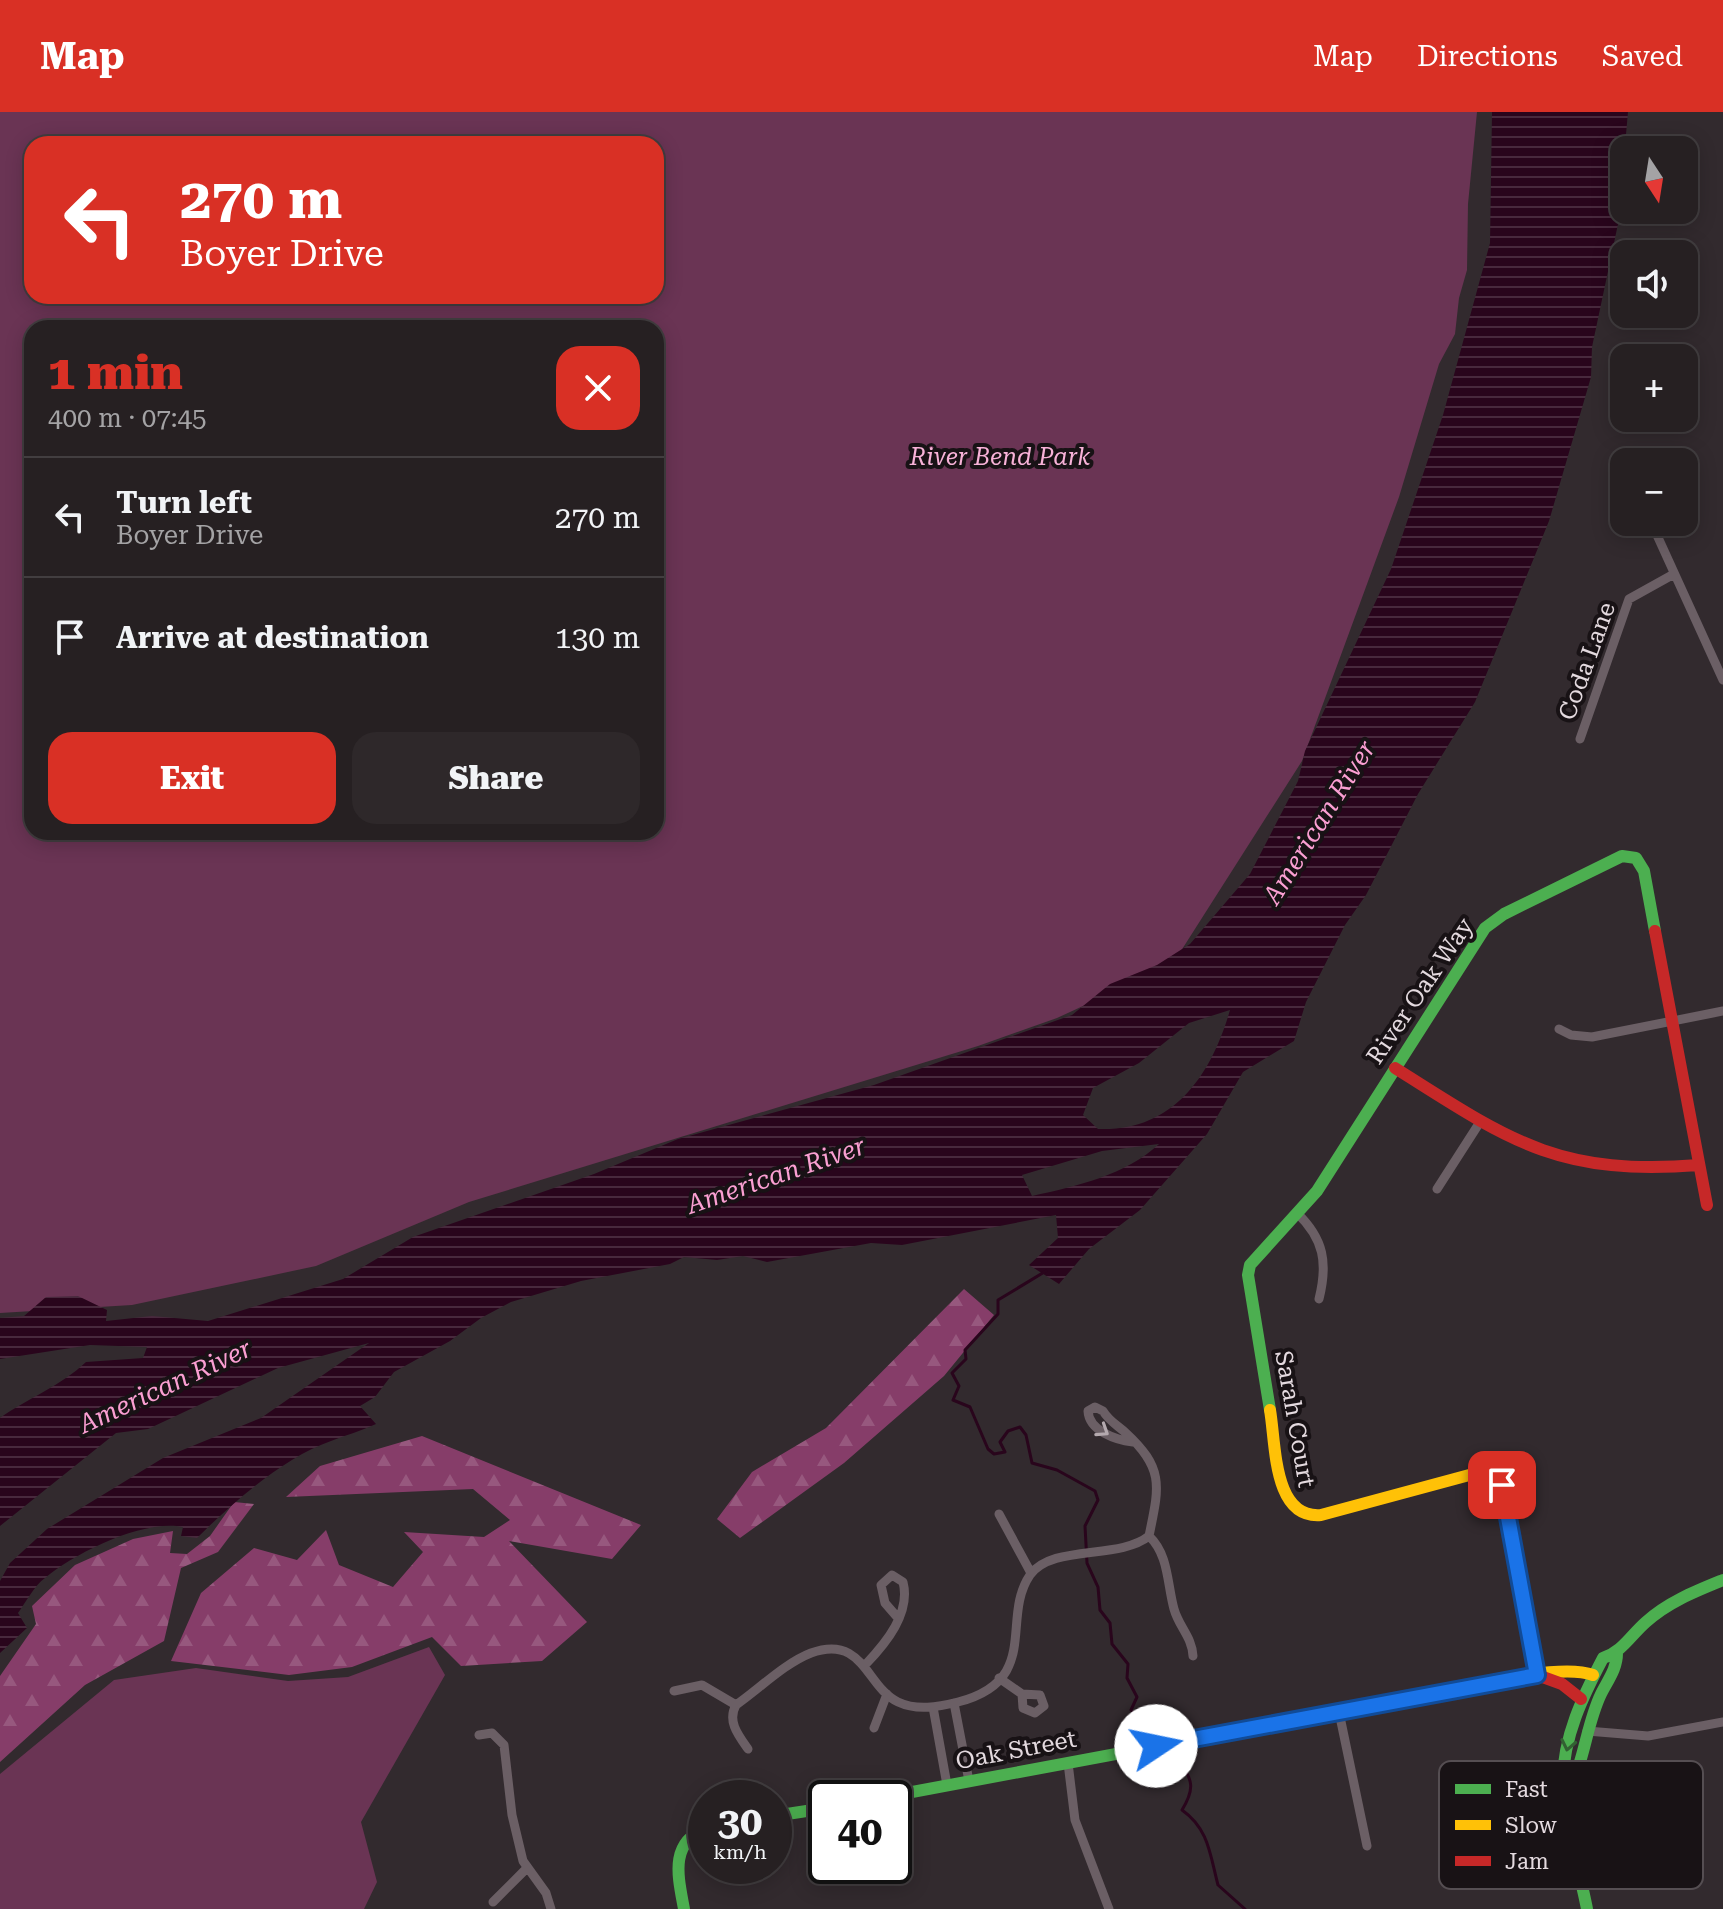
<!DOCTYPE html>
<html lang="en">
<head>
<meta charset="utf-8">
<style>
	body { margin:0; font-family:"Roboto Serif",serif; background:#2e282a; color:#f1f3f6; height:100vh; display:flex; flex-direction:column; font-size:30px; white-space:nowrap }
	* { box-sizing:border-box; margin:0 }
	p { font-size:26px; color:#a4a3a5 }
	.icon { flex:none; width:44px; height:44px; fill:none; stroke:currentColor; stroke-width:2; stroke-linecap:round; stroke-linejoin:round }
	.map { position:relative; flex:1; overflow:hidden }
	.drawer { position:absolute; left:24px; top:208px; width:640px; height:520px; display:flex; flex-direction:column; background:#262022; border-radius:24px; box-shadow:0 4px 20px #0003,0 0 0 2px #423e40 }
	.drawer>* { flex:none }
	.hud { position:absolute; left:24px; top:24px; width:640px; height:168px; border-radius:24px; box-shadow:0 4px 20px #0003,0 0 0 2px #423e40; background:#d93025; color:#fff; overflow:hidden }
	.needle { width:52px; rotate:168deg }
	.controls { position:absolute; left:1610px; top:24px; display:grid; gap:16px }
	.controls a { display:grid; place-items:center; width:88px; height:88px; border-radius:16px; background:#262022; box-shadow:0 4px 20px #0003,0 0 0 2px #423e40; font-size:40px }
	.speed { position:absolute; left:688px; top:1668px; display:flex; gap:16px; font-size:40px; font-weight:700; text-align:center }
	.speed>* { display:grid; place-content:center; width:104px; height:104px; border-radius:50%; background:#262022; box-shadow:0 4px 20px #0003,0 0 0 2px #423e40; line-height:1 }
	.speed small { font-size:20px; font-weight:400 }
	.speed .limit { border:4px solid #111; border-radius:12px; background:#fff; color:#111 }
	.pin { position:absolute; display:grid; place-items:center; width:68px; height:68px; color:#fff; margin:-34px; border-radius:16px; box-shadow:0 4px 12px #0006 }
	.me { position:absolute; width:88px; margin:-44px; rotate:79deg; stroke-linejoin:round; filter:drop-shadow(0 0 6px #0008) }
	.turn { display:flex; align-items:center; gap:28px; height:168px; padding:0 24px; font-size:36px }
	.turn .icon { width:104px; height:104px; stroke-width:2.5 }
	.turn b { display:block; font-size:56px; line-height:68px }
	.round { display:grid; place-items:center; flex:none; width:84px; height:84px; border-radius:24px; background:#2e282a }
	.summary { display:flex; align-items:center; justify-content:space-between; height:136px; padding:0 24px }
	h1 { font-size:48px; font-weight:800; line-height:60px; color:#d93025 }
	.action { display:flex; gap:16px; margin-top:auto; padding:16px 24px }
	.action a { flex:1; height:92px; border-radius:24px; background:#d93025; color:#fff; font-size:32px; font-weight:800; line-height:92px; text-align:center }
	.action a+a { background:#2e282a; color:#f1f3f6 }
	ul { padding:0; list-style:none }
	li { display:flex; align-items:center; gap:24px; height:120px; padding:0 24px; border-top:2px solid #423e40 }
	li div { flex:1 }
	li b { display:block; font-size:30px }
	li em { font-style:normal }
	header { display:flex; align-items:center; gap:48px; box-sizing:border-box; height:112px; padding:0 40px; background:#d93025; color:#fff }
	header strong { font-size:38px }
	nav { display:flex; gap:44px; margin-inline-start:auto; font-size:28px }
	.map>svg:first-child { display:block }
</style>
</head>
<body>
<header>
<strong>Map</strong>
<nav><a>Map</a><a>Directions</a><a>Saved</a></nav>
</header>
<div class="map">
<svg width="1723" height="1797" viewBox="0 0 1723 1797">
	<defs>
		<pattern id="forest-firs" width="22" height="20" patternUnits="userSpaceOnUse" patternTransform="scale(2)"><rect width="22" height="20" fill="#863d69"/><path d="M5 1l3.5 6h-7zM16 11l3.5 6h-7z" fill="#97587e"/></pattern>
		<pattern id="water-rules" width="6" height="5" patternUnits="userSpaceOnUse" patternTransform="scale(2)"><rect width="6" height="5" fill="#29051c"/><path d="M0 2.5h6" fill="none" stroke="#48293d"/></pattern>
	</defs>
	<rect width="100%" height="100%" fill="#322a2e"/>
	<!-- green -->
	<path fill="#6a3454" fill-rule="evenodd" d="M0,0H1477L1468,92L1467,158L1459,186L1455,222L1439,252L1399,385L1302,649L1172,853L1057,906L978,934L469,1090L316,1154L132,1193L0,1201ZM32,32H656V184H32ZM32,216H656V720H32Z
		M429,1535L445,1563L361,1710L377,1770L364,1797H0V1662L114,1568L196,1556L288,1569L348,1565Z"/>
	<!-- forest -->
	<path fill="url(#forest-firs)" d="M964,1177L994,1203L944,1264L844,1351L740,1426L717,1407L752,1360L826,1316Z
		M422,1324L641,1413L612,1447L509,1429L587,1510L542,1549L461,1554L432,1525L352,1555L289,1563L171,1549L201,1481L254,1436L297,1448L326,1418L339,1453L393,1475L423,1440L404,1420L484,1425L510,1408L473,1377L286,1385L320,1354Z
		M234,1390L254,1392L218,1440L181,1456L164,1529L85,1573L0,1650V1564L36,1512L32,1494L75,1453L133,1427L173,1419L170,1441L187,1442L210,1424Z"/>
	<!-- water -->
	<path fill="url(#water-rules)" fill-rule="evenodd" d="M1492,0H1628L1618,112L1592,235L1591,265L1549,409L1475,590L1418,682L1366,783L1345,813L1306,890L1294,929L1243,960L1207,1022L1140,1098L1089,1137L1059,1172L1029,1153L1058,1126L1056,1103L902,1133L871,1131L767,1150L743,1144L717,1148L684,1145L670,1152L581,1169L511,1190L481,1206L450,1229L394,1260L375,1285L360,1294L376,1312C361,1319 346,1323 331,1329C284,1345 231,1392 197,1426L181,1424L183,1415C143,1407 75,1441 45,1466C34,1474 26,1490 18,1501L27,1516L0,1541V1469L10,1451L47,1417L163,1346L261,1306L369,1231L278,1256L148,1317L116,1321L0,1414V1306C28,1286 61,1274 86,1250L143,1246L147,1235L90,1233L0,1247V1206L24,1204L46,1185L78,1184L107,1198L106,1209L152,1204L208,1209L343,1167L413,1125L594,1062L678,1027L874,973L1072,903L1110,872L1157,853L1190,832L1250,762L1298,669L1305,639L1391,457L1443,303L1490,131ZM1230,898C1211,964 1173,1020 1098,1017L1083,1003L1093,976L1139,951L1189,911ZM1159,1032C1126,1063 1077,1074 1032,1084L1022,1063L1102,1039Z"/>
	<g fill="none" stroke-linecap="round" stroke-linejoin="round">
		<!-- stream -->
		<path stroke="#29051c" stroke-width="3" d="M1046,1159L998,1188V1202L965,1238L966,1247L952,1261L959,1274L953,1288L970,1295L988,1337L994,1342L1005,1340L1000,1330L1008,1319L1020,1315L1026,1323L1032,1351L1057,1358L1095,1379L1098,1388L1085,1414L1087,1451L1098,1475L1100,1498L1110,1511L1112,1532L1128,1552L1127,1566L1137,1585L1131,1598L1144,1611H1170
			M1179,1648C1193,1668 1195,1677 1182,1698C1209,1717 1210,1743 1218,1773L1245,1797"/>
		<!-- street -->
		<path stroke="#6b5f65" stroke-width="9" d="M1651,410L1723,568
			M1580,627L1629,487L1674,462
			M1559,917L1571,923L1592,925L1723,899
			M1437,1077L1480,1010
			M1297,1101C1324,1127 1328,1151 1319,1187
			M1133,1330C1116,1328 1089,1319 1088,1299L1095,1295L1103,1299C1109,1309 1117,1313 1126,1321C1165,1357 1159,1375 1149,1424
			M999,1402L1031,1461
			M1149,1424C1169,1443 1167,1472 1174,1497C1179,1515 1192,1525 1193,1544
			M866,1552C886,1531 911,1501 903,1470L892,1463L881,1473L885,1491L898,1506
			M999,1566L1022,1582L1040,1583L1044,1594L1035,1601L1023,1596L1022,1582
			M674,1579L702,1573L736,1593C727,1609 738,1623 748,1637
			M954,1591L969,1669
			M736,1593C759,1577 785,1551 811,1541C864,1522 866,1575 898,1590C917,1599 938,1595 958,1590C1042,1568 1000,1507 1030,1463C1052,1432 1119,1448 1149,1424
			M933,1595L947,1673
			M1339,1600L1367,1734
			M874,1616L887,1582
			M1587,1619L1648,1624L1723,1610
			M479,1623L492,1621L504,1633L512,1703L523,1749L546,1781L551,1797
			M1068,1651L1075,1708L1109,1797
			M493,1790L526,1757"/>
		<!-- fast -->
		<path stroke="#4caf50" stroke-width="12" d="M1270,1298L1248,1163L1250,1153L1317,1079L1485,816L1504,802L1622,744L1636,746L1644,759L1655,819
			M1568,1679C1585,1649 1586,1613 1601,1582C1608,1568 1617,1557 1617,1541
			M880,1686L1421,1585
			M774,1704L826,1696
			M684,1797C678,1764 669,1731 706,1716
			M1587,1797C1580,1760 1563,1705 1563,1669C1563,1625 1583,1584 1603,1546C1623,1539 1630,1524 1646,1510C1668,1490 1696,1479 1723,1468"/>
		<!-- slow -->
		<path stroke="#ffc107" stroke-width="12" d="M1270,1298C1276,1333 1273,1407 1321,1403L1499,1355L1537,1563
			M1421,1585C1462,1577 1557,1550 1593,1563"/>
		<!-- jam -->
		<path stroke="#c62828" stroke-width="12" d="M1655,819L1707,1093
			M1395,956C1510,1029 1558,1064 1699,1053
			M1540,1564L1562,1572L1581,1587"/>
	</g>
	<!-- one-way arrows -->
	<defs><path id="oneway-chevron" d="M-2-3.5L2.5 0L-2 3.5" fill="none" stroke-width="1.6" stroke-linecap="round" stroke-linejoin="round" transform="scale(2)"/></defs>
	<use stroke="#b4a9ae" href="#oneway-chevron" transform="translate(1103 1319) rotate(33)"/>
	<use stroke="#326032" href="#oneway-chevron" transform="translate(1568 1633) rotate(102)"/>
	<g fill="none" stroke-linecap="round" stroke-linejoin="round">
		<!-- route casing -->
		<g stroke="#114b97" stroke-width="20">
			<path id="route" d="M1156,1634L1537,1563L1502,1373"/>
		</g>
		<!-- route -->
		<use href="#route" stroke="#1a73e8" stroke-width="14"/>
	</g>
	<g text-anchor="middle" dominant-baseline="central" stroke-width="8" stroke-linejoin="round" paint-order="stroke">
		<!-- park labels -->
		<g font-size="24" font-style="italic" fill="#f8b2d8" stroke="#181215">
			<text x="1000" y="345">River Bend Park</text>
		</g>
		<!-- street labels -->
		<g font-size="24" fill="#e4dadf" stroke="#181215">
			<text transform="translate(1587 549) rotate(-70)">Coda Lane</text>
			<text transform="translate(1420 879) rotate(-56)">River Oak Way</text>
			<text transform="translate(1295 1307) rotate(80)">Sarah Court</text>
			<text transform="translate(1016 1638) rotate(-11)">Oak Street</text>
		</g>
		<!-- water labels -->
		<g font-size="26" font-style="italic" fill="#fa9fd2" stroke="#181215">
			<text transform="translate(1319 710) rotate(-58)">American River</text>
			<text transform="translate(776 1063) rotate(-19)">American River</text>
			<text transform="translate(165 1274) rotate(-25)">American River</text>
		</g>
	</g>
	<!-- legend -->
	<rect x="1439" y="1649" width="264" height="128" rx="12" fill="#181215" stroke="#554e52" stroke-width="2"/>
	<rect x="1455" y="1672" width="36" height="10" fill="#4caf50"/>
	<rect x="1455" y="1708" width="36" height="10" fill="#ffc107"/>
	<rect x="1455" y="1744" width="36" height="10" fill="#c62828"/>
	<g font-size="22" fill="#e4dadf">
		<text x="1505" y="1685">Fast</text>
		<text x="1505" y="1721">Slow</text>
		<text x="1505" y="1757">Jam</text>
	</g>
</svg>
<div class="controls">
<a><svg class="needle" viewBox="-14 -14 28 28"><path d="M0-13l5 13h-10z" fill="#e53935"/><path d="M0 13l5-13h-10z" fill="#a4a3a5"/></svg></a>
<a><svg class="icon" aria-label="sound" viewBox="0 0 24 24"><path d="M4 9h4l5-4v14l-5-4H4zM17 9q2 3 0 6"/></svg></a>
<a>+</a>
<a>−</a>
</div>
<div class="speed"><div>30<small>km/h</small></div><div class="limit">40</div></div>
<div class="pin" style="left:1502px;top:1373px;background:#d93025"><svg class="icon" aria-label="arrive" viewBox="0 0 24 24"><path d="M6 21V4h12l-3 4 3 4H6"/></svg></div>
<svg class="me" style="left:1156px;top:1634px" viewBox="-20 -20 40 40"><circle r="19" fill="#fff"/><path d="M0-13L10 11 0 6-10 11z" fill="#1a73e8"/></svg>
<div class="hud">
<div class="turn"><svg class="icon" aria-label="left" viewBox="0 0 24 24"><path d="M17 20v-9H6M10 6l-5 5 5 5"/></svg><div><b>270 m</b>Boyer Drive</div></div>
</div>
<section class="drawer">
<div class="summary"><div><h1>1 min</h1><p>400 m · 07:45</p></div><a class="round" style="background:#d93025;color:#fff"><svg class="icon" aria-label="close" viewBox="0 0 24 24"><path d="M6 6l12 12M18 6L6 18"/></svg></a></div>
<ul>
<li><svg class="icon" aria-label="left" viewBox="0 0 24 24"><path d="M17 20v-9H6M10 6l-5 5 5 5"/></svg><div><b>Turn left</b><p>Boyer Drive</p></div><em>270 m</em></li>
<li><svg class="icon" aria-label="arrive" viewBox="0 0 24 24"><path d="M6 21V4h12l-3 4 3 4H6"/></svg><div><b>Arrive at destination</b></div><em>130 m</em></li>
</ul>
<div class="action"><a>Exit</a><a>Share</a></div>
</section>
</div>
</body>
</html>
